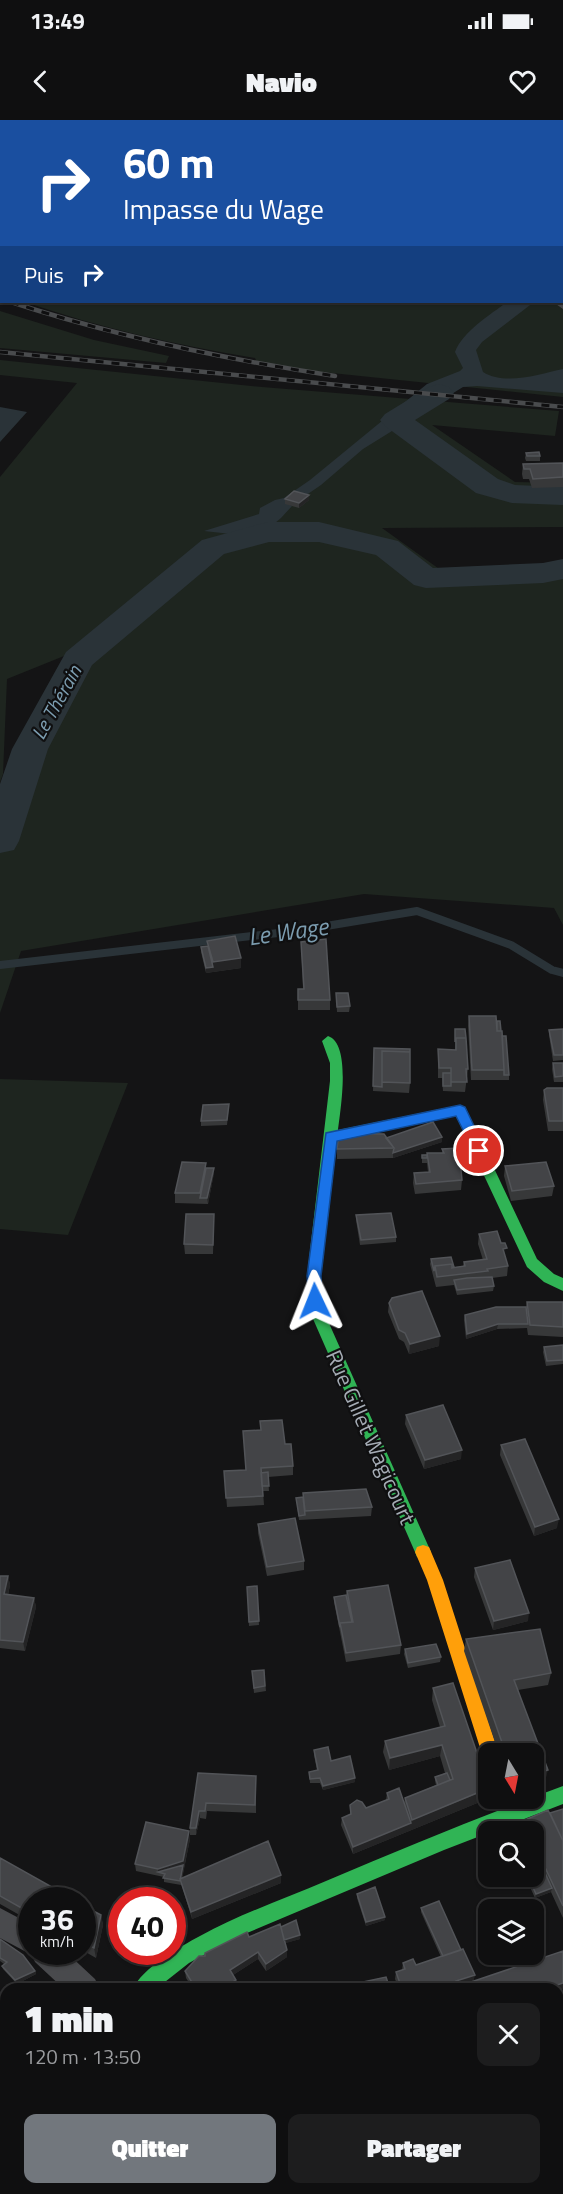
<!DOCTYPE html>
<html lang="fr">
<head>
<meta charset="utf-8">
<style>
	body { margin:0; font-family:"Titillium Web",sans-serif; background:#1d1d1e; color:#f1f3f6; height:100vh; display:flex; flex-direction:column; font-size:22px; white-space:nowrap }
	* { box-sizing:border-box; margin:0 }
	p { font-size:20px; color:#9b9c9f }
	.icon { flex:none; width:33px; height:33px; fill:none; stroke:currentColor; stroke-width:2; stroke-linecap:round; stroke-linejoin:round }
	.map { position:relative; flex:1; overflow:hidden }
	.side { position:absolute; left:0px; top:1863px; width:564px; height:212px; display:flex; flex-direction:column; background:#0f0f10; border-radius:18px 18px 0 0; box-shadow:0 2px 4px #0004,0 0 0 2px #2f2f30 }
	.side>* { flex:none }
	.guide { position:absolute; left:0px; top:0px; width:564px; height:183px; box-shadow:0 2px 4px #0004,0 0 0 2px #2f2f30; background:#1a4fa0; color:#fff; overflow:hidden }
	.needle { width:39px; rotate:170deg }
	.tools { position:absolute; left:478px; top:1623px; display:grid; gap:12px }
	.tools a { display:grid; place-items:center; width:66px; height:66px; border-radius:12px; background:#0f0f10; box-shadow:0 2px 4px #0004,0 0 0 2px #2f2f30; font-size:30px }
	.speed { position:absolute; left:18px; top:1767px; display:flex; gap:12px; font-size:30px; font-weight:700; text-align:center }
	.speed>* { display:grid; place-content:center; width:78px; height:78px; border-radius:50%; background:#0f0f10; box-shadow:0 2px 4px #0004,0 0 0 2px #2f2f30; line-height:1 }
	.speed small { font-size:15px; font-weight:400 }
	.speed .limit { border:9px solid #d22; background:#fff; color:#111 }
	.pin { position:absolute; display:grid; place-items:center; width:51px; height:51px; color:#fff; margin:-26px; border:3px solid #fff; border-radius:50%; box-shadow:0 2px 6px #0007 }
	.me { position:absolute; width:66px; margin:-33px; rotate:358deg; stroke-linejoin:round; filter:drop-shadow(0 0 4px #0008) }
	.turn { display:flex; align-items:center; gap:21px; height:126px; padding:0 24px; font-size:27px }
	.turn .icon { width:78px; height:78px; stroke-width:2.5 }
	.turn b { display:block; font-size:42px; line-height:51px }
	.then { display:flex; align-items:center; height:57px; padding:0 24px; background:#0003; gap:12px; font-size:22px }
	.round { display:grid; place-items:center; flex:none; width:63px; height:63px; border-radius:12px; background:#1d1d1e }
	.head { display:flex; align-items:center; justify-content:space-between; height:102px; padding:0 24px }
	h1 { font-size:36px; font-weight:800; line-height:45px }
	.button { display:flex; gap:12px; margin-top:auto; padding:12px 24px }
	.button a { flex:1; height:69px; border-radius:12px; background:#72777d; color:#fff; font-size:24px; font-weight:800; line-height:69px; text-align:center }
	.button a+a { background:#1d1d1e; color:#f1f3f6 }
	.status { display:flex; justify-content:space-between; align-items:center; height:42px; padding:0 30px; background:#0f0f10; direction:ltr }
	.status svg { height:16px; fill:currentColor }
	header { display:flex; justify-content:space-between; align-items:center; height:78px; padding:0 24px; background:#0f0f10; font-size:27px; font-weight:800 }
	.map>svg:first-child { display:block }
</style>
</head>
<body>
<div class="status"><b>13:49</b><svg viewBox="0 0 49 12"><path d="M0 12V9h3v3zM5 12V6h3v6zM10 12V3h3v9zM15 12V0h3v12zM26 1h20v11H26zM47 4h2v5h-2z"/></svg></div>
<header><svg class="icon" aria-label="back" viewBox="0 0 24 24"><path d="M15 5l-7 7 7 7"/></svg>Navio<svg class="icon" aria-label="heart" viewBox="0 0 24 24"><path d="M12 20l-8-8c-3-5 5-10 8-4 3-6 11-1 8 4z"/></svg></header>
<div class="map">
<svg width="563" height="2074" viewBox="0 0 563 2074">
	<rect width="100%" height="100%" fill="#141415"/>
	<!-- green -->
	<path fill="#1e251f" d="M563,142V277L322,252L257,242L255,238C177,225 100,208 25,182H562Z
		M0,191L94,220L169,236L166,243L0,228Z
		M0,240L262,267L559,291L555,316L432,305L515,362L563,363V407L382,408L449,456L543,453L563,448V805L554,788L364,774L21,831L0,893V707L64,536L7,559L3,654L0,662V357L77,263L0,255Z
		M0,959L128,963L68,1115L0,1109Z
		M563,1958V2074H467V2069L558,2068V1959Z"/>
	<!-- water -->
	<path fill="#2a3338" d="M507,182H534L482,222L476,230L483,252C505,266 540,254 563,249V273L477,266L463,267L363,329L321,365L302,378L286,383L292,386L281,398L258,417L204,411L259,394L260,388L275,380L284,378L310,360L427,264L460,251L463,248L455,232C463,211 490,195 507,182Z
		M0,287L27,292L0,322Z"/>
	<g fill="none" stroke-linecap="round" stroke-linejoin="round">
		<!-- stream -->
		<path stroke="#2a3338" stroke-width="8" d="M0,845L296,811L417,791L511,825L552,850L563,853"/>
		<!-- river -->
		<path fill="#2a3338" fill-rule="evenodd" d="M439,264L449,267L454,273L449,279L415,300L498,359L515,365L563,367V385L512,383L476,373L385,306L380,300L385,294L429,267Z
			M268,402H319L398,421L433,448L543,443L563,439V459L543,463L426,468L414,465L376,435L319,422H269L224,434L92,545L48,629L19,721L14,730L0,733V664L12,629L66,532L202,420Z"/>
		<!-- street -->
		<path fill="#494a4d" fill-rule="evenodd" d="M428,0H438V2H428Z
			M563,179V189L553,182H562Z
			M0,1788L32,1805V1832H66L95,1859L100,1869H64L35,1842L32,1835L0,1818Z
			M63,2068H94V2074H62Z"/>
		<!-- fast -->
		<path fill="#30b455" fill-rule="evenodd" d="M328,916C352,924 340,992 338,1010L460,985L465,987L537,1139L554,1154L563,1158V1171L544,1162L527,1147L456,996L337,1021L321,1156L324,1192L431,1432L429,1437L423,1439L417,1437L415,1432L310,1192L307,1156L330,961V943L322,921Z
			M563,1666V1684L444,1730L235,1818L189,1843L156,1869H133C141,1849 181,1826 200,1816C240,1794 284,1779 326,1761C404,1728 485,1695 563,1666Z"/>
		<!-- slow -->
		<path fill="#ff9f0a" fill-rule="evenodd" d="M423,1425L429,1427L443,1460L499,1634H489V1642L485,1640L482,1634L427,1460L415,1432L417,1427Z"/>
		<!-- rail casing -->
		<g stroke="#494b4d" stroke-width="4.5">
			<path id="rail" d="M11,182C117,217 225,239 335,256
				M0,232L563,287"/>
		</g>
		<!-- rail -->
		<use href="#rail" stroke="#0f0f10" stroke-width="3" stroke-dasharray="8" stroke-linecap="butt"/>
	</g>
	<!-- wall -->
	<path fill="#373839" d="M526,333L540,336V341H526L525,338Z
		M563,343V367L532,368L529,359H523L522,354L523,344Z
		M285,379L309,380L299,388L285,384Z
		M207,821L241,838V848L206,853L201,832V827L208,826Z
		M301,822L330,880V890H298V869H303Z
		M336,873L350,886L349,892H337Z
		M469,896L497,901L502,916L509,955V960H471L468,906Z
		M455,909L468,949L465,972L443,971L442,958H438V929L455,930Z
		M563,909V940L553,941L549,915V910Z
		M374,928L410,963L409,973L373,971Z
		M553,943H563V962H554L552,949Z
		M563,968V1011H548L543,980L544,970Z
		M229,984L227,1005L201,1006V1001Z
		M442,1017V1022L393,1038L337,1039V1029L386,1018Z
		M442,1029L462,1060L461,1070L415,1074L413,1063L414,1053L428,1052L427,1043H422V1035L442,1033Z
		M206,1043V1048L214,1053L208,1084L175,1083V1073Z
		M505,1046L554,1066L552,1076L511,1081L504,1056Z
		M214,1094L213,1134H185L184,1124Z
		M356,1095L396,1117V1122L360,1125L356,1100Z
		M479,1114L501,1123L508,1146L507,1156L492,1158L494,1166L493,1171L457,1175L454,1165L436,1167L430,1144L431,1139L454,1147L463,1146L464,1142L483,1140L478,1124Z
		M527,1182H563V1217L528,1215L527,1208L497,1209L466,1219L464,1200L465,1195L526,1187Z
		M389,1183L439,1226L409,1234L404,1222L399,1219L388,1192Z
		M563,1225V1244L546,1246L543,1232L544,1227Z
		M406,1295L461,1339L424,1349L405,1304Z
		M243,1311L285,1324L293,1346V1355L268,1357L269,1371H263L264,1385L227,1387L224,1351L246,1350Z
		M501,1325L557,1408L534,1416L500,1335Z
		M303,1373L372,1387L371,1396L299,1400L296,1378L303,1377Z
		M258,1404L304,1441V1450L267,1456L258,1413Z
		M475,1448L528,1501L493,1510L474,1457Z
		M0,1456H8L10,1465L8,1475L34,1478L36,1487L25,1531L0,1528Z
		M257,1466L259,1505L249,1506L247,1467Z
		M347,1471L401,1525L400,1534L346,1542L334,1482V1477L346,1475Z
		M466,1519L551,1553L548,1565L518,1570L545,1661L534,1665V1634H499L464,1531Z
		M405,1529L441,1537L440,1542L408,1548L404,1534Z
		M264,1550L266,1571L254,1573L252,1551Z
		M433,1568L487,1679L353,1734L341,1705L342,1698L350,1694V1685L366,1688L386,1680L387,1673L404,1683L405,1678L436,1665L435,1661V1657L445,1653L440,1636L389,1650L383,1632L385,1621L440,1607L432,1580Z
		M314,1630L331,1641L355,1662L323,1670L320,1663H310L309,1652L317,1650L314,1635Z
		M198,1653L256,1664V1693L207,1691L206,1699L200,1698L196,1715H190V1708Z
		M563,1689V1798L551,1772L535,1778L525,1756H534V1712H506L515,1708L516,1704Z
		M190,1719L182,1759L281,1763L192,1799L181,1763V1765L164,1762V1757L136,1751L135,1744Z
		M0,1738L32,1780V1802L0,1784Z
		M357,1774L385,1800L366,1806L357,1778Z
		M82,1785L101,1795L103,1805L96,1838L82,1830Z
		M421,1788L461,1830L475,1855L473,1861L458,1867V1869H399L395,1859L396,1852L402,1850L403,1843L416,1845L441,1837L421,1792Z
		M281,1807L300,1815V1819L285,1823L287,1830V1837L266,1851L258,1839L233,1855L236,1867L233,1869H193L186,1858L185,1851L205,1836L249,1817Z
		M0,1819L35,1851L36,1854L17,1864L3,1849L2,1846L4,1844L0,1841Z
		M0,1878L6,1879V1921L0,1920Z
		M0,1932L4,1985H6V2018L0,2016Z
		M130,2068H196V2074H160L131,2071Z"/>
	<!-- shaded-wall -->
	<path fill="#242425" d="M309,375V380L299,388V383Z
		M241,838V848L213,852V842Z
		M213,847V852L206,853V848Z
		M442,1017V1022L393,1038V1033Z
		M214,1048V1053L208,1084L207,1078Z
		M498,1204L497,1209L466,1219L467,1214Z
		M440,1216L439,1226L409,1234L410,1224Z
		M462,1330L461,1339L424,1349L425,1340Z
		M559,1399L557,1408L534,1416L535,1407Z
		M8,1456L10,1465L6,1483L4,1474Z
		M34,1478L36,1487L25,1531L23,1522Z
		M529,1493L528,1501L493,1510L494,1501Z
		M442,1625L440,1636L389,1650L390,1638Z
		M548,1650L545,1661L534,1665V1654Z
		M355,1658V1662L323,1670V1666Z
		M489,1669L487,1679L353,1734V1727L411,1703L412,1700Z
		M199,1691L200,1698L196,1715V1708Z
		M189,1711L190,1719L181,1762L180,1759L181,1765L180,1761L182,1749L158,1752V1749Z
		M281,1755V1763L192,1799L191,1792Z
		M552,1768L551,1772L535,1778L536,1774Z
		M101,1795L103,1805L96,1838L94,1828Z
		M385,1797V1800L366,1806V1802Z
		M300,1815V1819L283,1824V1820Z
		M287,1830V1837L266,1851V1844Z
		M258,1832V1839L230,1857V1850Z
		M35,1851L36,1854L17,1864L15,1860Z
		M475,1855L473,1861L455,1868L456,1861Z
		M236,1860V1867L233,1869H221Z
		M563,1863V1869L558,1871V1869H546Z
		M6,1958V1974L2,1990L0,1984Z"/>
	<!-- building -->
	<path fill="#434447" stroke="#525458" stroke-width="1.5" d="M539,332L540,336H527L526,333Z
		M563,343V357L533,359L530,349H524L523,344Z
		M294,371L309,375L299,383L285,379Z
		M235,816L241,838L213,842L207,821Z
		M326,819L330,880H298V869H304L301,822Z
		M208,826L213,847L206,848L201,827Z
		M336,873H348L350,886L337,887Z
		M469,896H496L497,911H502L504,950H472Z
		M497,901H500L501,911H497Z
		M455,909H465L466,918H456L455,922Z
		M563,909V935H554L549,910Z
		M502,916H506L509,955H504V950Z
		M456,918H466L468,949H466L467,962H451V948H439L438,929L456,930Z
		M374,928L410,929V932L382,931V967L373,966Z
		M382,931L410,932V963L382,962Z
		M553,943H563V956L555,957Z
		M443,953H451V966H443Z
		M547,968H563V1001H549L544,970Z
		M229,984L227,1000L201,1001L203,985Z
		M433,1002L442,1017L393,1033L394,1028L386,1018Z
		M339,1013L384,1014L394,1028L337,1029Z
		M459,1028L462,1060L416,1064L414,1053L430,1052L427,1033H444L442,1029Z
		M422,1035H427V1038H422Z
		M182,1042L206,1043L200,1073H175Z
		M546,1042L554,1066L512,1071L505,1046Z
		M206,1048H214L207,1078H200Z
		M391,1093L396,1117L361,1120L356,1095Z
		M186,1094H214L213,1125L184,1124Z
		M497,1111L501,1123H505L507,1128L503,1129L508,1146L487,1149L488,1151L437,1157L435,1146L452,1144V1148L465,1146L464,1142L487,1139L479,1114Z
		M451,1137L454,1147L452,1148V1144L435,1146L434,1151L431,1139Z
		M492,1157L494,1166L457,1170L454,1160L467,1158Z
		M422,1171L440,1216L410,1224L405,1213L399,1210L389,1183L392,1178Z
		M527,1182H563V1207L530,1205Z
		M496,1187H526L528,1204H498L467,1214L465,1195Z
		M563,1225V1240L547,1241L544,1227Z
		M443,1285L462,1330L425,1340L406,1295Z
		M282,1300L285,1324H291L293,1346L261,1348L263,1376L226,1378L224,1351L246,1350L243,1311L261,1310L260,1301Z
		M525,1319L559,1399L535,1407L501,1325Z
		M268,1352L269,1366H262L261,1353Z
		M366,1369L372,1387L305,1391L303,1373Z
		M303,1377L305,1395L299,1396L296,1378Z
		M295,1398L304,1441L267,1447L258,1404Z
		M510,1440L529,1493L494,1501L475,1448Z
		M0,1456H8L4,1474L34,1478L23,1522L0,1520Z
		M388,1465L401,1525L346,1533L340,1503L353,1502L347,1471Z
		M257,1466L259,1501L249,1502L247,1467Z
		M346,1475L352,1502L340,1503V1507L334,1477Z
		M540,1509L551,1553L514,1560L548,1650L534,1654V1634H506L466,1519Z
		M436,1524L441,1537L408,1543L405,1529Z
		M264,1550L265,1566L254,1568L252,1551Z
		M453,1563L489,1668L412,1700L405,1678L453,1659L442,1625L390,1638L385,1621L445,1606L433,1568Z
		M328,1627L331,1641L350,1636L355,1658L323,1666L320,1658L310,1659L309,1652L318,1650L314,1630Z
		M198,1653L256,1656L255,1685L206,1683L205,1691H199L196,1708H190Z
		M447,1653L450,1660L438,1665L435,1657Z
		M399,1668L411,1703L353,1727L342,1698L351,1694L350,1685L357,1680L362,1682L366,1688L389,1679L387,1673Z
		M563,1689V1721L550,1693Z
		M548,1690L563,1721V1786L536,1728H534V1712H519L516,1704Z
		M146,1702L189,1711L183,1741L158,1749L135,1744Z
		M515,1708L516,1712H506Z
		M268,1721L281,1755L191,1792L180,1759Z
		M535,1731L552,1768L536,1774L528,1756H534V1732Z
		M0,1738L75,1780H32V1794L0,1776Z
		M183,1745L180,1761L163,1758L165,1754L158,1752Z
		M375,1767L385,1797L366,1802L357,1774Z
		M439,1781L461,1830L443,1836L421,1788Z
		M82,1785L101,1795L94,1828L82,1822Z
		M296,1800L300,1815L284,1820L281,1807Z
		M280,1804L287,1830L266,1844L258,1832L230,1850L236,1860L221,1869H196L185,1851L199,1836H205V1833L247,1812L249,1817Z
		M0,1819L23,1835L35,1851L15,1860L2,1846L7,1842L0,1838Z
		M463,1829L475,1855L456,1861L458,1867L453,1869H445L444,1866L436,1869H402L396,1852L405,1849L403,1843L413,1839L416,1845Z
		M563,1831V1863L546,1869H470L468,1863Z
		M386,1857L390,1869H330Z
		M0,1878L6,1879V1912H0Z
		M0,1932H6V1958L0,1984Z
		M0,1984L6,1985V2013L0,2011Z
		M177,2068H194V2070Z
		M19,2072L44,2074H19Z"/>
	<!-- route -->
	<path fill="#1a73e8" stroke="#114b97" stroke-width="1.5" d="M460,985L465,987L486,1031L484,1034H475L456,996L337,1021L321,1156L322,1181L320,1186H310L307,1156L326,1013Z"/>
	<g text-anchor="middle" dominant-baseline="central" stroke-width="4.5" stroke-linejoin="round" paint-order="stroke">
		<!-- far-water labels -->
		<g font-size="20" font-style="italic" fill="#7c9db0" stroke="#0f0f10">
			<text transform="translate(56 582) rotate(-61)">Le Thérain</text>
		</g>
		<!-- street labels -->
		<g font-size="22" fill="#a5acb5" stroke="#0f0f10">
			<text transform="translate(371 1317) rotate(66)">Rue Gillet Wagicourt</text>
		</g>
		<!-- water labels -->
		<g font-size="24" font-style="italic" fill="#7c9db0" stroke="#0f0f10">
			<text transform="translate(288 811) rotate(-8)">Le Wage</text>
		</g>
	</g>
</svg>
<div class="tools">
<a><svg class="needle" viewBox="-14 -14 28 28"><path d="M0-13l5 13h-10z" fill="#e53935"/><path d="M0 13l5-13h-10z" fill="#9b9c9f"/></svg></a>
<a><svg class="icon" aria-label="search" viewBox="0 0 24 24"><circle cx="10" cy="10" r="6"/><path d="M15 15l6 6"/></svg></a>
<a><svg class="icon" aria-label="layers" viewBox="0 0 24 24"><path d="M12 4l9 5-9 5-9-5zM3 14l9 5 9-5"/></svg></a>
</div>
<div class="speed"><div>36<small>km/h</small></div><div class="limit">40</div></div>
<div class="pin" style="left:479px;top:1031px;background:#d93025"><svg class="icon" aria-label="arrive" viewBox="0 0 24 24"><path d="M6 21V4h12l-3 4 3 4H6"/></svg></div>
<svg class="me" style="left:315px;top:1181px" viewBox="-20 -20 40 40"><path d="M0-17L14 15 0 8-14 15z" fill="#1a73e8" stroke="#fff" stroke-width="4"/></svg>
<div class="guide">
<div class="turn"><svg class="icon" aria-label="right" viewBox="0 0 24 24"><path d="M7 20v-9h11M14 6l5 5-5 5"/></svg><div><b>60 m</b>Impasse du Wage</div></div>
<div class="then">Puis<svg class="icon" aria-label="right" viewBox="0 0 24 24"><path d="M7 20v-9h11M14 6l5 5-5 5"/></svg></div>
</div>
<section class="side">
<div class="head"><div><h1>1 min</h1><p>120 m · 13:50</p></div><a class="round"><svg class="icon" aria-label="close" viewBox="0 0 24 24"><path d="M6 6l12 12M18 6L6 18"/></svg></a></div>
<div class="button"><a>Quitter</a><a>Partager</a></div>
</section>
</div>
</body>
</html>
